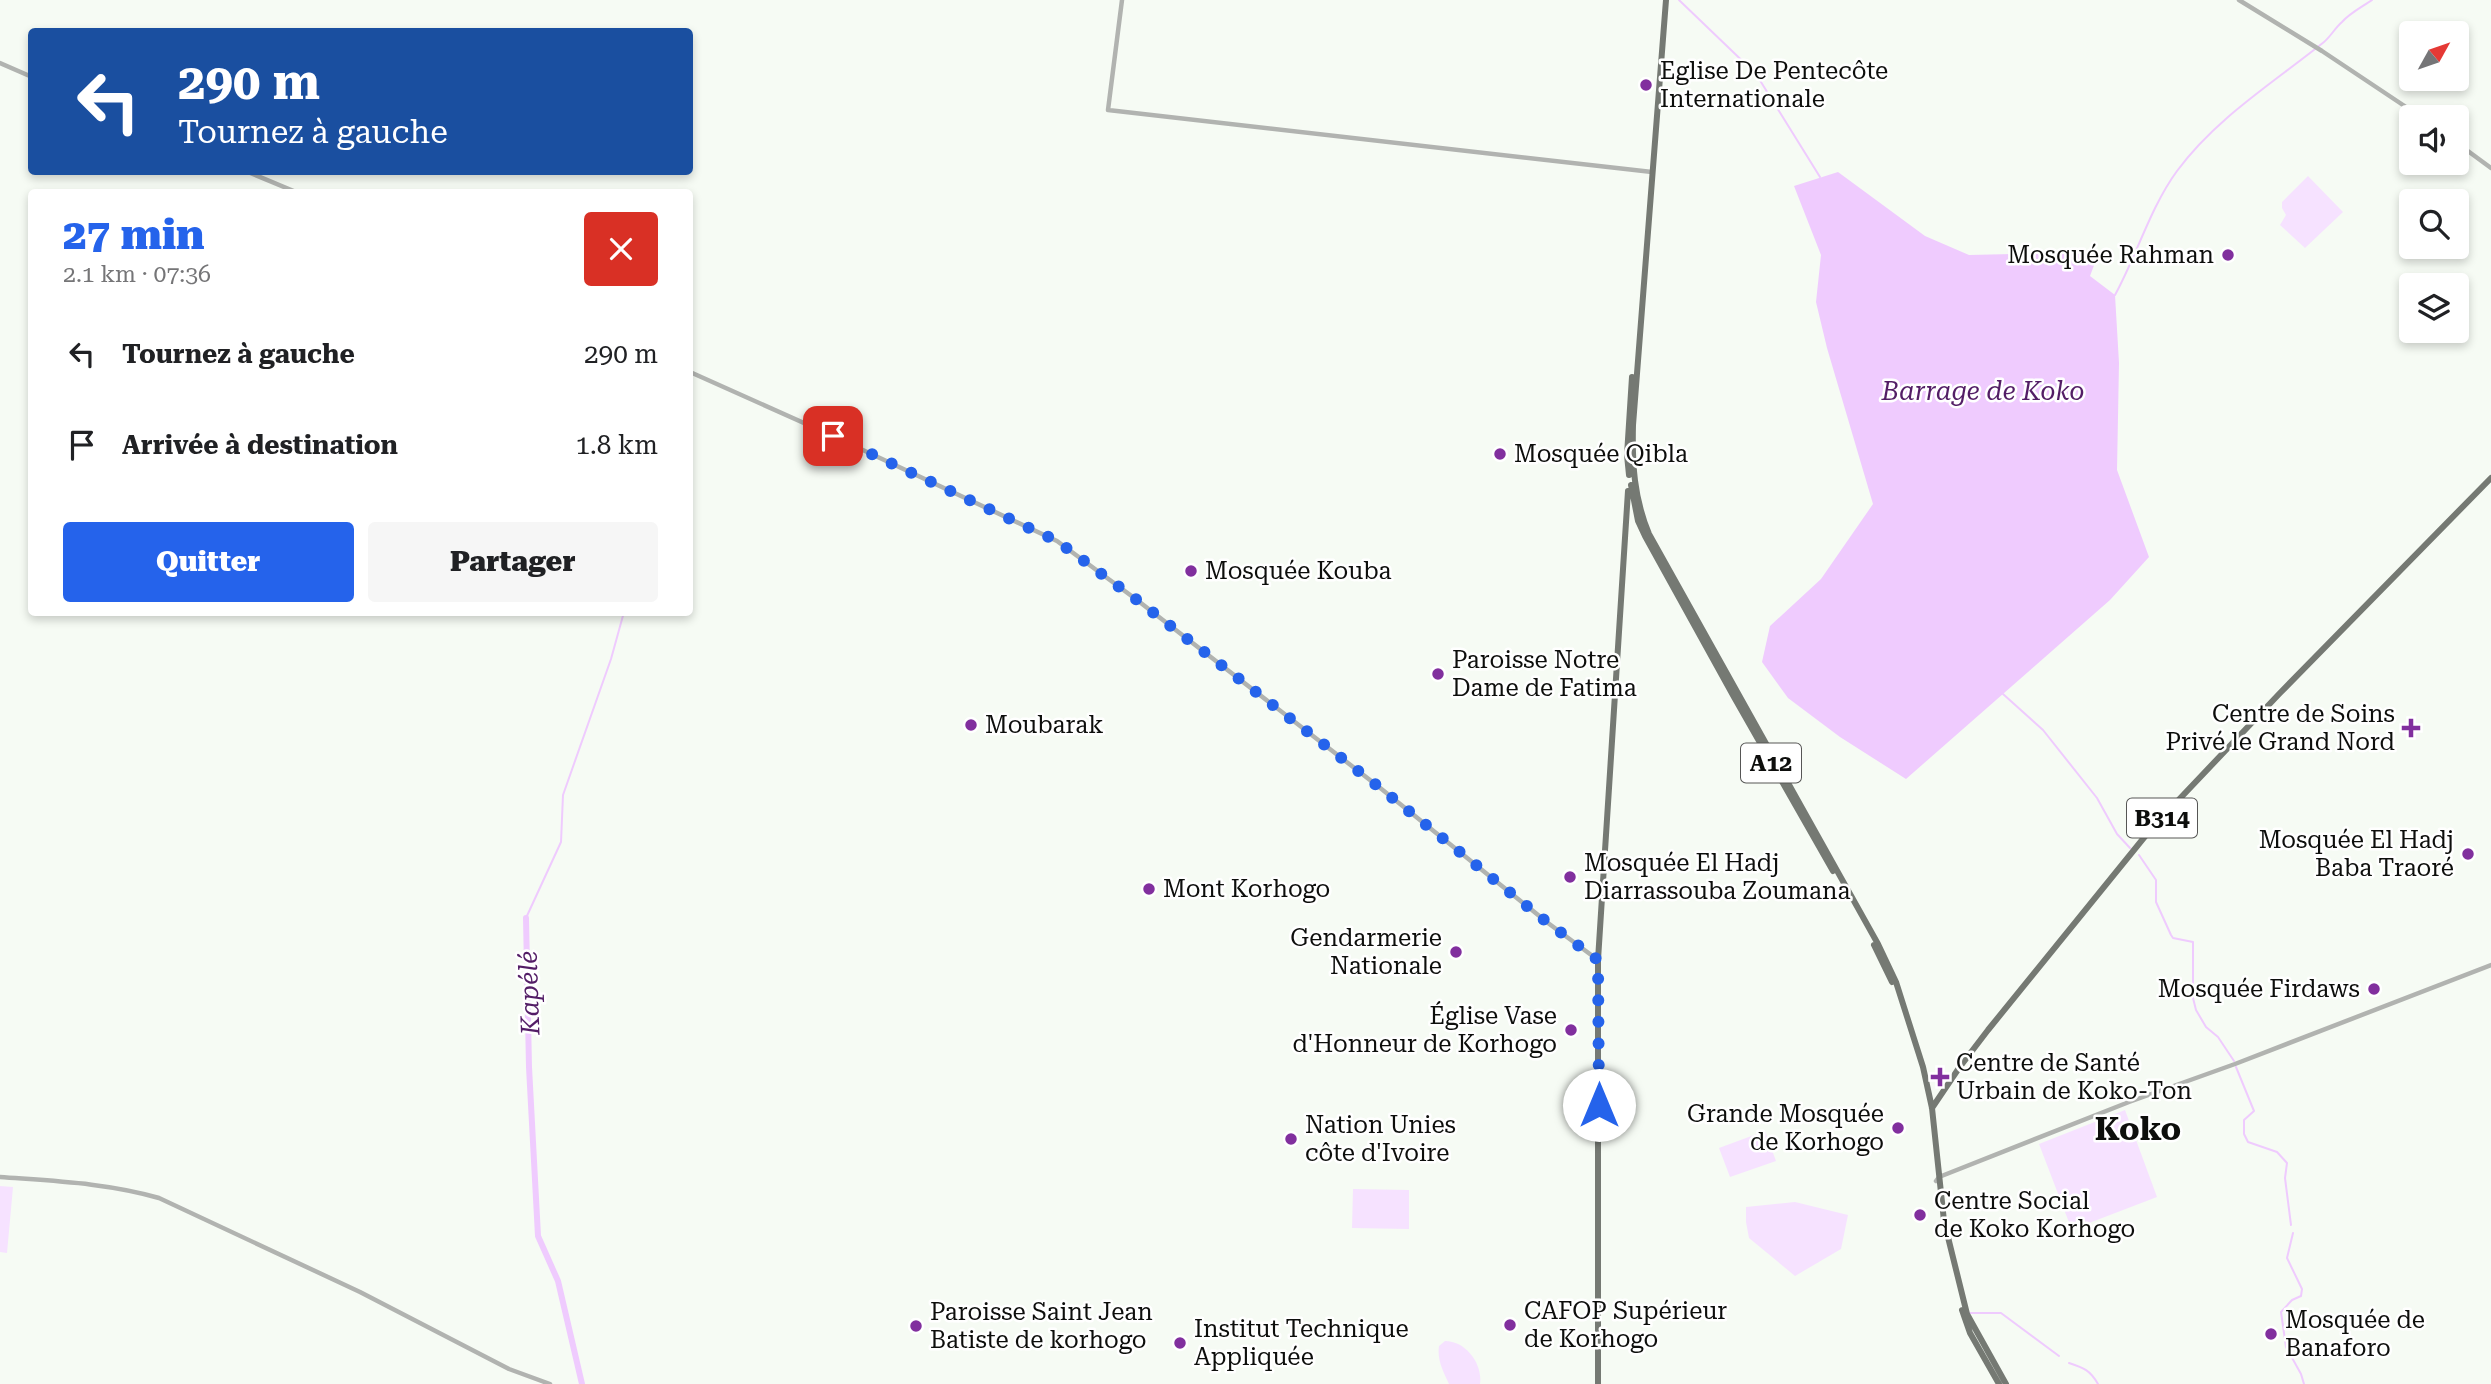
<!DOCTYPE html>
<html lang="fr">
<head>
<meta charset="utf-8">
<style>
	body { margin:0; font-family:"Roboto Serif",serif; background:#f6f6f6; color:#202124; height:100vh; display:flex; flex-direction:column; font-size:26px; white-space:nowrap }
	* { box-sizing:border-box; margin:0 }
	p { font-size:23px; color:#757577 }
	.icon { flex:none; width:38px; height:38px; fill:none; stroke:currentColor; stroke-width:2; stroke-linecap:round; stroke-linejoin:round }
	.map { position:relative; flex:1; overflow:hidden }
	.panel { position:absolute; left:28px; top:189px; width:665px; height:427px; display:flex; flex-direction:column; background:#fff; border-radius:7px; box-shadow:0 4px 10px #0003 }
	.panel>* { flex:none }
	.banner { position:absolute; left:28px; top:28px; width:665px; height:147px; border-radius:7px; box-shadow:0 4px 10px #0003; background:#1a4fa0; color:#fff; overflow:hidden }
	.needle { width:46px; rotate:50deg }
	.fabs { position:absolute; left:2399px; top:21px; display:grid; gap:14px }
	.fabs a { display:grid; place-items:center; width:70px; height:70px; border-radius:7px; background:#fff; box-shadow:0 4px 10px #0003; font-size:35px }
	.pin { position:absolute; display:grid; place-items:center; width:60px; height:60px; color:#fff; margin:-30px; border-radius:14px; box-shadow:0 4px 10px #0006 }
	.me { position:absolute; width:77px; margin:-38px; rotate:0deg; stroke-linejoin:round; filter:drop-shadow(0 0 5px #0008) }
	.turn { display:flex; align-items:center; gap:24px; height:147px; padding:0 35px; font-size:32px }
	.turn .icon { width:91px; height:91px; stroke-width:2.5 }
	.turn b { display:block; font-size:49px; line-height:60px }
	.round { display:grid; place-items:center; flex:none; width:74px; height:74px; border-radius:7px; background:#f6f6f6 }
	.head { display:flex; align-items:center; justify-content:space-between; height:119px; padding:0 35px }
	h1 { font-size:42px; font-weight:800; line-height:52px; color:#2563eb }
	.cta { display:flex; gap:14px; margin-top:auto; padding:14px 35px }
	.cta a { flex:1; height:80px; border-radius:7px; background:#2563eb; color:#fff; font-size:28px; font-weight:800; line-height:80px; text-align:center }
	.cta a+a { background:#f6f6f6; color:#202124 }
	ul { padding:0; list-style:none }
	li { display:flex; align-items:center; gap:21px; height:91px; padding:0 35px }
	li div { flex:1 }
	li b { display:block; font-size:26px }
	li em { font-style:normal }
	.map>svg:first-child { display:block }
</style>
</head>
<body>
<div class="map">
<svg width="2491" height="1384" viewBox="0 0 2491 1384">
	<rect width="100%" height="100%" fill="#f6fbf4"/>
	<!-- green -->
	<path fill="#f6e2ff" d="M2308,176L2343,212L2305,248L2280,225L2286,215L2282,208V202Z
		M2125,1110L2157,1197L2076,1228L2074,1224L2070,1225L2039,1144Z
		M1765,1131L1776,1161L1730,1177L1719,1148Z
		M0,1186L13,1187L7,1253L0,1252Z
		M1353,1189L1409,1190V1229L1352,1228Z
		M1795,1202L1848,1215L1841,1249L1795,1276L1749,1238L1746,1222V1207Z
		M1445,1341C1466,1341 1483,1364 1480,1384H1449C1443,1371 1437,1360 1439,1346Z"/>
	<!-- water -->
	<path fill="#efcbfe" d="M1838,172L1925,236L1969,255L2099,252L2090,276L2115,295L2119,363L2117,470L2149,557L2110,600L1906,779L1840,737L1788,698L1762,662L1770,626L1821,579L1873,504L1827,348L1816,302L1821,255L1794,186Z"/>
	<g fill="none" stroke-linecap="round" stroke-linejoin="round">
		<!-- stream -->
		<path stroke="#efcbfe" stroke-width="2" d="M1679,0L1756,74L1820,177
			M2115,295C2137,255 2150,208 2177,171C2216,118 2273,83 2324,42C2331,36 2335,28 2342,22C2350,13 2362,7 2372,0
			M2003,694L2043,730L2097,798L2117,834L2130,848
			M2139,855L2156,880V902L2171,935L2173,938L2193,942V998L2196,1010L2206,1027L2218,1037L2234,1061
			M526,918L561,842L563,795L611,659L624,612
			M2236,1067L2254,1111L2244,1120V1134L2248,1142L2277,1152L2287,1163L2285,1178L2291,1225
			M2293,1233L2287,1258L2302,1289L2301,1296L2292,1300L2281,1312L2286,1347L2301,1374L2304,1384
			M1968,1313H2001L2059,1356
			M2069,1363C2084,1368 2090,1370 2098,1384"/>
		<!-- river -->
		<path stroke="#efcbfe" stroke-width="6" d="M526,918L529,1067L538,1236L558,1281L582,1384"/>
		<!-- minor -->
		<path stroke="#b1b3b0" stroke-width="4.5" d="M1122,0L1108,110L1652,172
			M2239,0L2322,51L2421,117
			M0,63L32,77
			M2457,143L2491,168
			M248,172L296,192
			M690,372L833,436L1057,541L1137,600L1379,787L1548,923L1598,960
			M0,1177C53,1181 108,1183 159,1198L360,1292L509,1369L550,1384
			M1936,1181L1939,1177L2129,1102L2235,1064L2491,965"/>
		<!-- major -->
		<path stroke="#757973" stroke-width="6" d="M1666,0L1633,425C1632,464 1634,498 1649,534L1878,944L1896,982L1923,1067L1932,1108L1944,1221L1967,1314L2006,1384
			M1629,475L1627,455L1632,377
			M1631,485L1638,521L1645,536L1734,697L1833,871
			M1874,945L1892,982
			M1932,1108L1959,1068L1988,1030L2151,829L2280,693L2491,478
			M1962,1310L1970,1333L1999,1384
			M1598,1384V960L1628,491"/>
	</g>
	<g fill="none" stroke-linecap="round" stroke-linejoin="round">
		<!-- route -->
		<path stroke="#2563eb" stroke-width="12" stroke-dasharray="0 21.6" d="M833,436L1057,541L1137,600L1379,787L1548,923L1598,960L1599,1105"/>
	</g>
	<!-- markers -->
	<g fill="#812f9e" stroke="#fff" stroke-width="2.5">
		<circle cx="1646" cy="85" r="7"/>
		<circle cx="2228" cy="255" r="7"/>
		<circle cx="1500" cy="454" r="7"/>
		<circle cx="1191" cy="571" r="7"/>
		<circle cx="1438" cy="674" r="7"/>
		<circle cx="971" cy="725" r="7"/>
		<path d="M2407.5 717.5h7v7h7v7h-7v7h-7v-7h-7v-7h7z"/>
		<circle cx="2468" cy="854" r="7"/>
		<circle cx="1570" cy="877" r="7"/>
		<circle cx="1149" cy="889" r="7"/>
		<circle cx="1456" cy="952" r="7"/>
		<circle cx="2374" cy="989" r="7"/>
		<circle cx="1571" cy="1030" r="7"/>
		<path d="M1936.5 1066.5h7v7h7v7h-7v7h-7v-7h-7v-7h7z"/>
		<circle cx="1898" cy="1128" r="7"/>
		<circle cx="1291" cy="1139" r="7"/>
		<circle cx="1920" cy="1215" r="7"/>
		<circle cx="1510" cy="1325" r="7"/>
		<circle cx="916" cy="1326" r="7"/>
		<circle cx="2271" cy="1334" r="7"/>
		<circle cx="1180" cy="1343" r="7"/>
	</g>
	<g text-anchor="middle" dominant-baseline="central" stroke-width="5" stroke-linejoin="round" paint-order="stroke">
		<!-- shield labels -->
		<g fill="#fff" stroke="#565655" stroke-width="2">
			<rect x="1741" y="743.5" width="60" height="39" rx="5"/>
			<rect x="2127" y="798.5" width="70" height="39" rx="5"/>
		</g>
		<g font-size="23" font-weight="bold" fill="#0d0e0c">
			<text x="1771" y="763">A12</text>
			<text x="2162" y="818">B314</text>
		</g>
		<!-- poi labels -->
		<g font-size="24" fill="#0d0e0c" stroke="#fff" text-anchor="start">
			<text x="1660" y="71">Eglise De Pentecôte<tspan x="1660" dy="28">Internationale</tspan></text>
			<text x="2214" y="255" text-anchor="end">Mosquée Rahman</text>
			<text x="1514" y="454">Mosquée Qibla</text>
			<text x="1205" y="571">Mosquée Kouba</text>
			<text x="1452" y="660">Paroisse Notre<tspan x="1452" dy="28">Dame de Fatima</tspan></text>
			<text x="2395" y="714" text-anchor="end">Centre de Soins<tspan x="2395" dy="28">Privé le Grand Nord</tspan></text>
			<text x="985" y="725">Moubarak</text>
			<text x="2454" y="840" text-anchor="end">Mosquée El Hadj<tspan x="2454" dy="28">Baba Traoré</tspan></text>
			<text x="1584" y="863">Mosquée El Hadj<tspan x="1584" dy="28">Diarrassouba Zoumana</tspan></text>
			<text x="1163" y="889">Mont Korhogo</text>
			<text x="1442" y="938" text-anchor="end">Gendarmerie<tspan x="1442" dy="28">Nationale</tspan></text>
			<text x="2360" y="989" text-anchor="end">Mosquée Firdaws</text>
			<text x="1557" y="1016" text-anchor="end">Église Vase<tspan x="1557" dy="28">d'Honneur de Korhogo</tspan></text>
			<text x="1956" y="1063">Centre de Santé<tspan x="1956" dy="28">Urbain de Koko-Ton</tspan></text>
			<text x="1884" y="1114" text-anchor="end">Grande Mosquée<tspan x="1884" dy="28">de Korhogo</tspan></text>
			<text x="1305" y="1125">Nation Unies<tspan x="1305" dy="28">côte d'Ivoire</tspan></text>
			<text x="1934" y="1201">Centre Social<tspan x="1934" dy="28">de Koko Korhogo</tspan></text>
			<text x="1524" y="1311">CAFOP Supérieur<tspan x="1524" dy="28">de Korhogo</tspan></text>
			<text x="930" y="1312">Paroisse Saint Jean<tspan x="930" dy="28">Batiste de korhogo</tspan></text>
			<text x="2285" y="1320">Mosquée de<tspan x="2285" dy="28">Banaforo</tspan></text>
			<text x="1194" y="1329">Institut Technique<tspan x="1194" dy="28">Appliquée</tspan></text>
		</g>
		<!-- water labels -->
		<g font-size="26" font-style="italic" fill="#531d66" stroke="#fff">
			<text x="1983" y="391">Barrage de Koko</text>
			<text transform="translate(529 993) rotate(-92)">Kapélé</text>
		</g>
		<!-- district labels -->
		<g font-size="32" font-weight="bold" fill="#0d0e0c" stroke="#fff">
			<text x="2138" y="1129">Koko</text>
		</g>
	</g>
</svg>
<div class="fabs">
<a><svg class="needle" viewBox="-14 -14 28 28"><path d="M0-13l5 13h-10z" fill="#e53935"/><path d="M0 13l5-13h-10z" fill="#757577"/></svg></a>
<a><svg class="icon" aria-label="sound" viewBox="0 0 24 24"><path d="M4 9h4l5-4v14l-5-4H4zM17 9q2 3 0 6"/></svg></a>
<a><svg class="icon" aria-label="search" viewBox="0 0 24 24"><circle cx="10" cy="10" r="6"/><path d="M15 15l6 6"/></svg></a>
<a><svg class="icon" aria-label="layers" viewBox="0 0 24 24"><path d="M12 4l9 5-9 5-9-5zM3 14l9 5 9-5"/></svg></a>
</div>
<div class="pin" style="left:833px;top:436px;background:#d93025"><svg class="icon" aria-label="arrive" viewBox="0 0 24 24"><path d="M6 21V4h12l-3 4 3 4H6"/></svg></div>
<svg class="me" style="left:1599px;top:1105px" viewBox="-20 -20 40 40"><circle r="19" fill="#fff"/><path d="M0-13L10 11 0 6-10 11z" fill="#2563eb"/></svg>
<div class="banner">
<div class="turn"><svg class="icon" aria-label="left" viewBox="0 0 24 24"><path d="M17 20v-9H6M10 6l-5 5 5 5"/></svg><div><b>290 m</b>Tournez à gauche</div></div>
</div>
<section class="panel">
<div class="head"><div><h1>27 min</h1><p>2.1 km · 07:36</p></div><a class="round" style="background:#d93025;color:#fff"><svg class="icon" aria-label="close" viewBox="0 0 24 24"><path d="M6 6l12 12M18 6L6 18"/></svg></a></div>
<ul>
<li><svg class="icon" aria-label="left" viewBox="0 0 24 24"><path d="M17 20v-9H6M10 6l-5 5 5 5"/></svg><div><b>Tournez à gauche</b></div><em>290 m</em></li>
<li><svg class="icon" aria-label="arrive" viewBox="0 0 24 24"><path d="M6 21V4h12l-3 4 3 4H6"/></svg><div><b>Arrivée à destination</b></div><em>1.8 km</em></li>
</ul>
<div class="cta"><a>Quitter</a><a>Partager</a></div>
</section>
</div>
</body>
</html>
